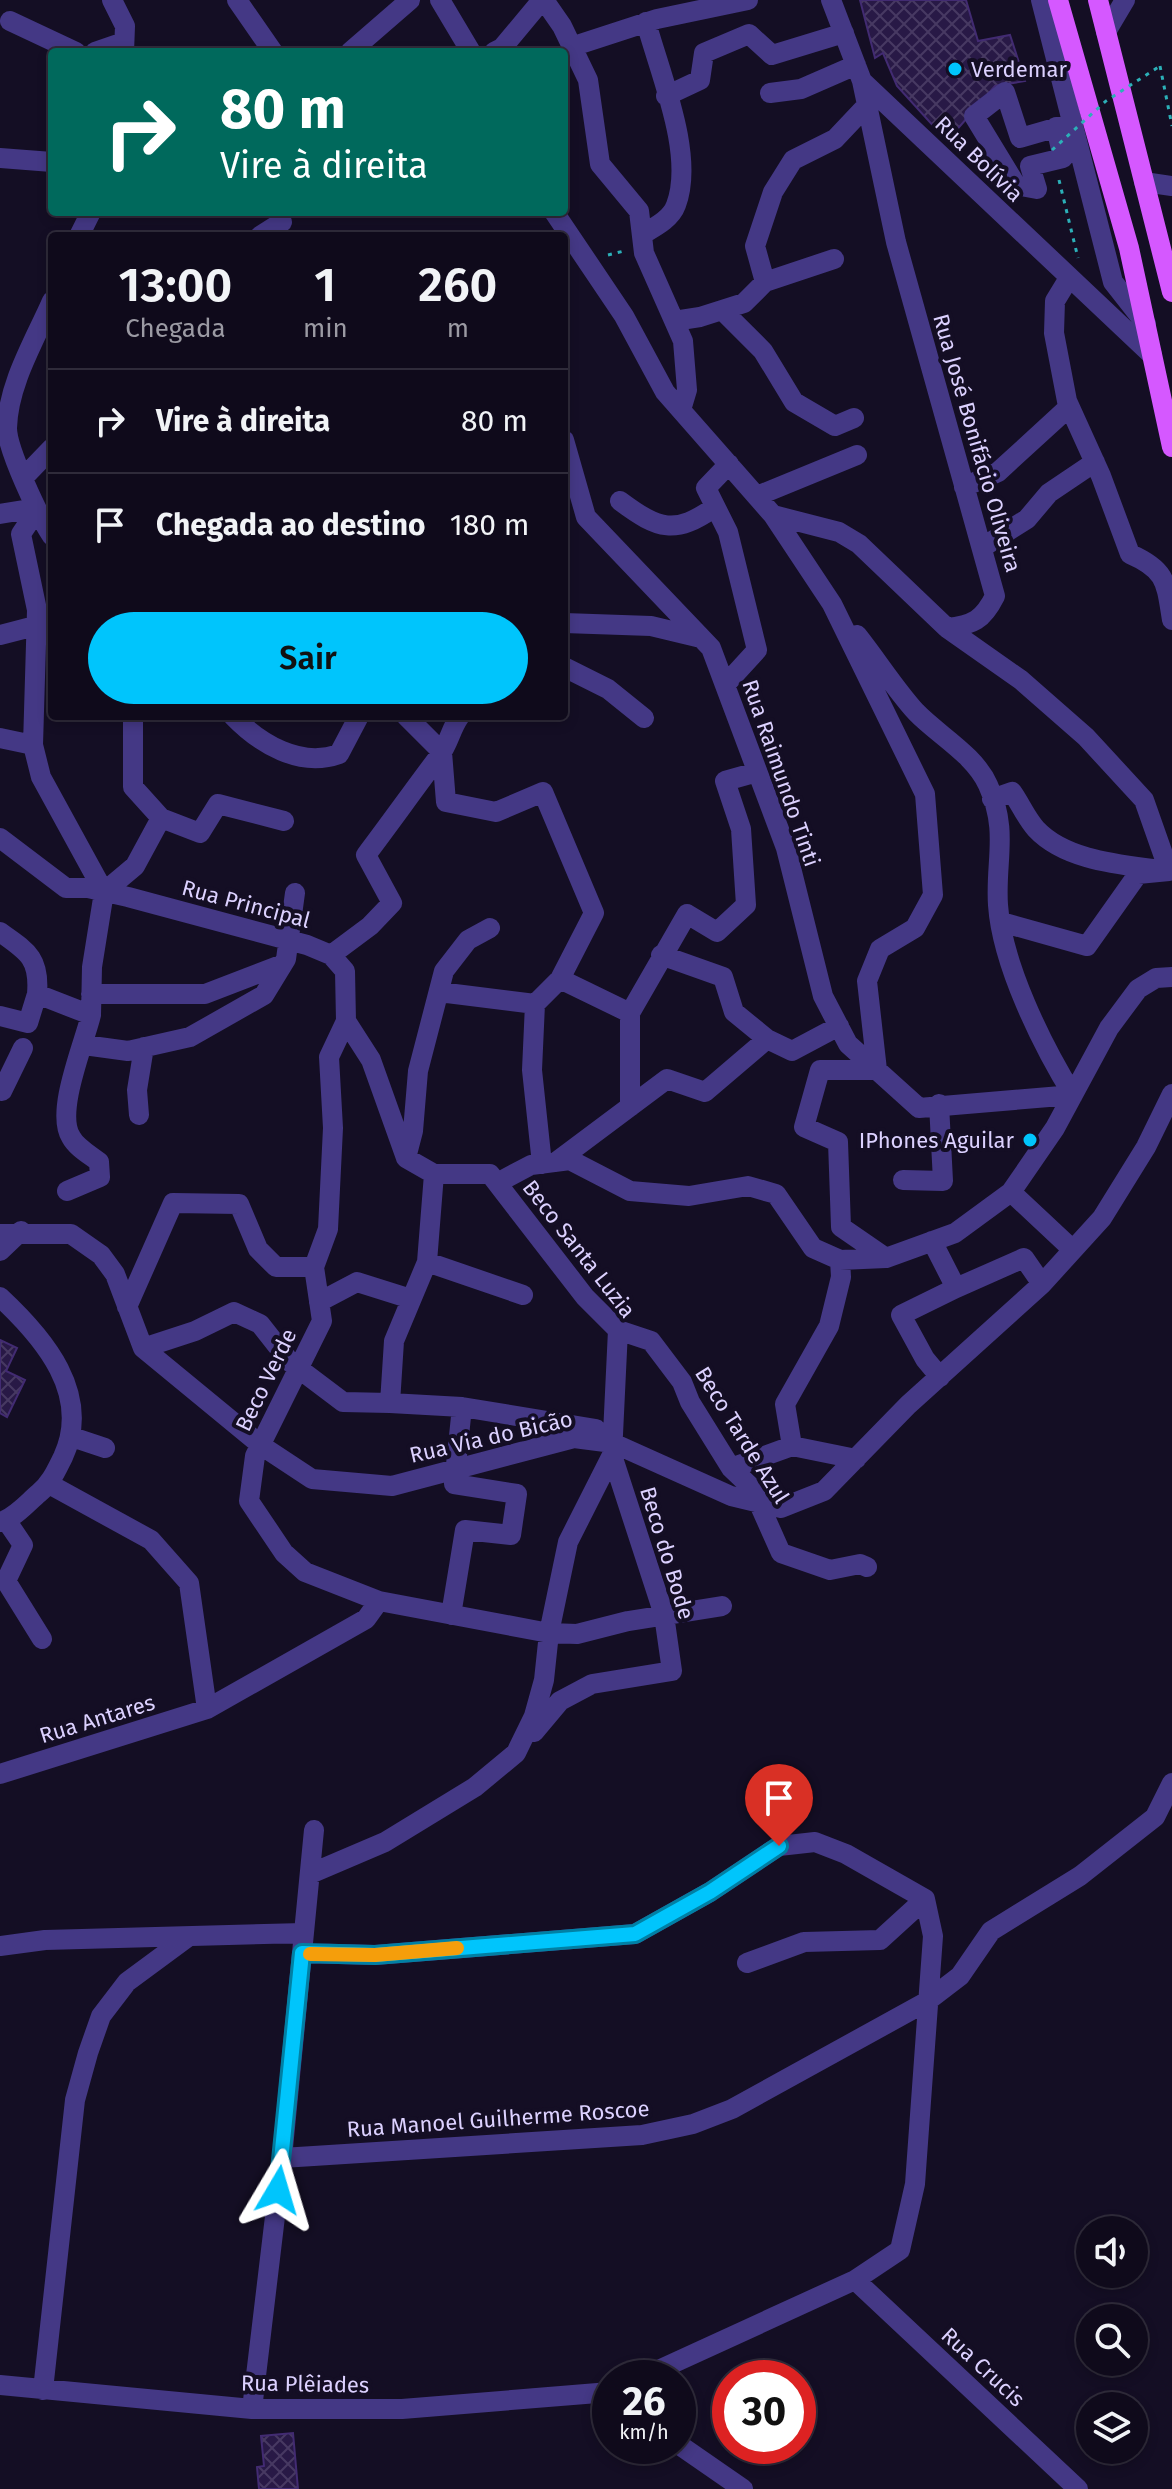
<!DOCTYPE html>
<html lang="pt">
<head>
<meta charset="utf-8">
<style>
	body { margin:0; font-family:"Fira Sans",sans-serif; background:#1d1828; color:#f1f3f6; height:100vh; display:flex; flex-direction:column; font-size:30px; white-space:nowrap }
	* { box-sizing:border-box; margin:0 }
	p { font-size:26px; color:#9b9aa3 }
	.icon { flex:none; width:44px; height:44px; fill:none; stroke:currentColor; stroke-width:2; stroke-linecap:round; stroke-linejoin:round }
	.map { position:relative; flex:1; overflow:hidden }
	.side { position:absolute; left:48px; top:232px; width:520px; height:488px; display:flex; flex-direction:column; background:#0f0a1b; border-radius:8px; box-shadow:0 4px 12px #0003,0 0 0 2px #2f2b3a }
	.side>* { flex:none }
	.guide { position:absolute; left:48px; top:48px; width:520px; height:168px; border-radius:8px; box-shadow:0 4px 12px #0003,0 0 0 2px #2f2b3a; background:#00695c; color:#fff; overflow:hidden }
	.buttons { position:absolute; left:1076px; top:2216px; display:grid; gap:16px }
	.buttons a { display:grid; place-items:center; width:72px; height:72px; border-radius:50%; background:#0f0a1b; box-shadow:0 4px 12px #0003,0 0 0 2px #2f2b3a; font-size:40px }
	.speed { position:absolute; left:592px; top:2360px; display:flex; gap:16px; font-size:40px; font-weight:700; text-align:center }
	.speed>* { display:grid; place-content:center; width:104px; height:104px; border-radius:50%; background:#0f0a1b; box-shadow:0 4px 12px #0003,0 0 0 2px #2f2b3a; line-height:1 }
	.speed small { font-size:20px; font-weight:400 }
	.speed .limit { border:12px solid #d22; background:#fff; color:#111 }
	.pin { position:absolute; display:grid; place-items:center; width:68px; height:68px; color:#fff; margin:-82px -34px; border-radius:50% 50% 50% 0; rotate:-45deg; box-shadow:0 0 8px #0007 }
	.pin .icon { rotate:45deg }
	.me { position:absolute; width:88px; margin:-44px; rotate:7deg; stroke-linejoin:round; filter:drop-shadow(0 0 6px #0008) }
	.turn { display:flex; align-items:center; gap:28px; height:168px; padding:0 40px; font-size:36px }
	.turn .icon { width:104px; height:104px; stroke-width:2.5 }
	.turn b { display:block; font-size:56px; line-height:68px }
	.eta { display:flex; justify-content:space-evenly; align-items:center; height:136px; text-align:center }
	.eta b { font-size:48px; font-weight:600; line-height:56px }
	.button { display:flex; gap:16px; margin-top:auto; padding:16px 40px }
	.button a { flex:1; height:92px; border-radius:48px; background:#00c5fc; color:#111; font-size:32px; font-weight:600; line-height:92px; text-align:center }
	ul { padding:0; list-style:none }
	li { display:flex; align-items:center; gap:24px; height:104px; padding:0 40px; border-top:2px solid #2f2b3a }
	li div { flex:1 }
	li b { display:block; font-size:30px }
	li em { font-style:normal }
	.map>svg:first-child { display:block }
</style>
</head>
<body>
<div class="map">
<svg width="1172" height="2489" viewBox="0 0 1172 2489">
	<defs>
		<pattern id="building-cross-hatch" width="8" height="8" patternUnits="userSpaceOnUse" patternTransform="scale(2)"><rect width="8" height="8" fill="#281946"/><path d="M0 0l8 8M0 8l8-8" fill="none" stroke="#473962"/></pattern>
	</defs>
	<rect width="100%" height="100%" fill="#140e24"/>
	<!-- building -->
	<path fill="url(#building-cross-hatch)" stroke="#422b72" stroke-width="2" d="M860,0H966L978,41L1010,35L1025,81L995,86L947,141L897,86L883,53L875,58Z
		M0,1340L17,1348L6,1371L25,1380L7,1417L0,1413Z
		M293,2433L298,2489H259L257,2467L264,2466L261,2436Z"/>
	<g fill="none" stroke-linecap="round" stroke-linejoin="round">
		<!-- path -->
		<path stroke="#2cb0b8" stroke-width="3" stroke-dasharray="4 6" stroke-linecap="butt" d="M1160,66L1172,126
			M1059,180L1078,258
			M608,255L624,251"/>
		<!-- minor -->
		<path stroke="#443885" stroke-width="20" d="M112,0L125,26L124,52
			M237,0L273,52
			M440,0L471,52
			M544,0L562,26L588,80L600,164L639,211L644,253L683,341L687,390L681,410
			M831,0L862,81L1152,355
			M1041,0L1113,282L1146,324
			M10,21L76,52
			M1106,32L1125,0
			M571,47L657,19L748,0
			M95,52L124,42
			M350,52L410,0
			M494,52L502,48L542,0
			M770,93L801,89L856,65
			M666,96L700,80L704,53L749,34L772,55L844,33
			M1056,127L1063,158L1030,166L1037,189L1016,185L974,116L1005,92L1020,138L1072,123
			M0,158L52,162
			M1144,182L1172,186
			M554,212L624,316L665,392L773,515L832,604L925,794L933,895L915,928L880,949L867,981L877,1070
			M643,234C655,227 671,219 676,205C695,155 660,74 646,22
			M79,236L91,212
			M260,236L282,222
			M1069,278L1055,301L1054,333L1067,401L1101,476L1130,554C1167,570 1166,583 1172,620
			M765,282L755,246L773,192L793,160L835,139L869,103
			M52,301C35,340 8,384 7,428C7,449 39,517 52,536
			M722,310L763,351L794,402L835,426L854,418
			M674,321L700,317L744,303L765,282L834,259
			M564,440L586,517L711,648L786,848L823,996L848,1044L919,1108L1073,1095
			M24,477L52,448
			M964,487L998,472L1069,407
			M757,496L857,455
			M620,501C659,530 675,535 715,507
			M37,510L21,534L37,610L33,745L41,777L104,892
			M0,514L36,508
			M773,515L839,532L859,544L947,628C973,625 983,620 995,596L896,242L862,81
			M983,547L1027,519L1049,493L1095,462
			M564,623L651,626L701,638
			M947,628L1021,680L1086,737L1144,800L1169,871L1138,874L1087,946L1001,922
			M0,635L35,626
			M857,635C877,660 895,689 916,712C938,735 975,755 988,785C1009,831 995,861 998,905C1002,964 1042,1045 1073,1095
			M564,667L608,689L644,718
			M725,685L757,650L728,532L706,488L729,464
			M233,716C260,744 300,768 339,754L359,716
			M406,716L442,752L446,802L496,812L543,792L594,913L560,979L535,1004L532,1070L542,1164
			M0,738L33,745
			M992,799L1012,792C1020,803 1026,818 1036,829C1064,859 1115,864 1153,869
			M161,818L200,833L218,804L284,821
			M0,838L66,888H88L128,897L307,945L331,955L345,971L346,1021L371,1060L406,1158L434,1174H490L585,1297L618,1330L612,1455L568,1542L549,1633L544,1680L534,1716L516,1753L475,1787L385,1842L310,1874
			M104,892L135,866L161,818L133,787V716
			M0,932C27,951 40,958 37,994
			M331,955L370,926L392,903L366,855C391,822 415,788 440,755C449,743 451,728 460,716
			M661,955L723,977L734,1012L767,1039
			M560,979L630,1013
			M439,992L535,1004
			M91,994H205L283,964
			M0,1016L28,1023L37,994L91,1015L92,967L104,892
			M346,1021L329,1057L333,1128L328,1229L314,1267L322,1321L255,1456L249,1501L284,1553L305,1572L379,1601
			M84,1045L128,1051L190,1037L264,995L286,959L295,893
			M877,1070H820L804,1127L838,1142L841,1227L886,1258
			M0,1089L2,1091L23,1048
			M630,1107V1013L687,914L717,932L746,905L741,829L725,781L757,772
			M139,1115L137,1090L144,1047
			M406,1158L413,1131L418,1071L444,971L468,940L490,928
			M556,1162L667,1079L705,1092L767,1039L792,1051L839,1026
			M903,1180L943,1181L939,1104
			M497,1183L531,1165L570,1160L630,1191L689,1196L748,1186L776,1194L813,1248L840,1260L886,1258L955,1233L1011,1192L1055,1128L1109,1028L1138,989L1156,978L1172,977
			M67,1191L100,1177L99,1162C90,1155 76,1147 71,1137C55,1112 84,1044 91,1015
			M1011,1192L1073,1250
			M0,1234H71L101,1255L115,1274L143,1348L262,1446L312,1479L392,1486L574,1438L613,1443L731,1496L781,1508L824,1491L908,1405L1042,1284L1102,1218L1146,1147L1172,1094
			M932,1241L956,1288L1024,1258L1042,1284
			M0,1251L21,1231
			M427,1262L523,1295
			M0,1297C44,1338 92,1394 63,1457C56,1471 51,1483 39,1493C28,1502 15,1518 0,1522
			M319,1302L357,1282L411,1299
			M127,1307L173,1203L239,1204L258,1249L276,1267H314
			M618,1330L651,1341L682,1382L690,1402L731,1468L752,1488L781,1553L830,1570L860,1564L867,1567
			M143,1348L195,1331L234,1312L260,1324L290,1362L343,1402L390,1403L394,1341L427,1262L434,1174
			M940,1377L925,1359L901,1315L956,1288
			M390,1403L462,1407L596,1429
			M72,1437L105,1448
			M792,1446L785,1404L829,1326L841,1277L840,1260
			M731,1468L792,1446L856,1459
			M49,1484L151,1540L189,1583L207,1709
			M6,1520L23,1545L6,1581L42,1639
			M451,1615L465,1530L511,1535L517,1494L454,1484L462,1407
			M534,1732L560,1701L592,1684L672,1671L664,1615L612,1455
			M0,1774L207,1709L366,1619L379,1601L549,1633L577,1634L628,1621L722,1606
			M0,1946L45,1940L304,1933
			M302,1953L375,1955L635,1934L710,1892L779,1846L815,1842L846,1854L925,1899L933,1936L915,2184L900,2250L855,2280L641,2378
			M747,1963L804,1942L880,1940L925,1899
			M282,2158L642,2135L693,2124L732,2109L926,2002L960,1976L991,1931L1080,1876L1155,1817L1172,1783
			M855,2280L1078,2489
			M0,2385L252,2409H402L610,2392
			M43,2390L75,2100L88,2053L101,2016L127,1982L188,1937
			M252,2409L282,2158L314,1830
			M678,2444L743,2489"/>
		<!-- major -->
		<path stroke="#d558ff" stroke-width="20" d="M1058,0L1129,248L1172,447
			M1098,0L1172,292"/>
		<!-- path-bridge -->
		<path stroke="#2cb0b8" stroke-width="3" stroke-dasharray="4 6" stroke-linecap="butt" d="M1052,150L1106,101L1160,66"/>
	</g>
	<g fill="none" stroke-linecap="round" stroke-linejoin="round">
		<!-- route casing -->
		<g stroke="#0080a4" stroke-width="20">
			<path id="route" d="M278,2190L302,1953L375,1955L635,1934L710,1892L779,1846"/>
		</g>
		<!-- route -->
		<use href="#route" stroke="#00c5fc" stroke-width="14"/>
		<!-- slow -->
		<path stroke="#f59e0b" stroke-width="14" d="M310,1954L375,1955L457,1948"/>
	</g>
	<!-- markers -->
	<g fill="#00c5fc" stroke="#140e24" stroke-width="3">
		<circle cx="955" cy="69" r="8"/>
		<circle cx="1030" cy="1140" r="8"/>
	</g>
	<g text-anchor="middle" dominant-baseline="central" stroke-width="8" stroke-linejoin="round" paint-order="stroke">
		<!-- poi labels -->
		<g font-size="22" fill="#dcd1ff" stroke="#140e24" text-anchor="start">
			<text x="971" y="69">Verdemar</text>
			<text x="1014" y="1140" text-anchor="end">IPhones Aguilar</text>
		</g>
		<!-- street labels -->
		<g font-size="22" fill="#dcd1ff" stroke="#140e24">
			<text transform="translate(979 159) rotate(44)">Rua Bolívia</text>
			<text transform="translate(977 443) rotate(74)">Rua José Bonifácio Oliveira</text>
			<text transform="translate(781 773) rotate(71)">Rua Raimundo Tinti</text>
			<text transform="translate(246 904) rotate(15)">Rua Principal</text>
			<text transform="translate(579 1249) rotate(52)">Beco Santa Luzia</text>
			<text transform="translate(266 1380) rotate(-64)">Beco Verde</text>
			<text transform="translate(742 1435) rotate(58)">Beco Tarde Azul</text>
			<text transform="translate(491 1437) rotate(-13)">Rua Via do Bicão</text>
			<text transform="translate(667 1553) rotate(73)">Beco do Bode</text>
			<text transform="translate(97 1719) rotate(-17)">Rua Antares</text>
			<text transform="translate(498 2119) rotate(-4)">Rua Manoel Guilherme Roscoe</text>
			<text transform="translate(983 2367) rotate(43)">Rua Crucis</text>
			<text transform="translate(305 2384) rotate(1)">Rua Plêiades</text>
		</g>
	</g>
</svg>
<div class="buttons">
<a><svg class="icon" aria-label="sound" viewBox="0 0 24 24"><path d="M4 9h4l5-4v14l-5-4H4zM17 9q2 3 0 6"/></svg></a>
<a><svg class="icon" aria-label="search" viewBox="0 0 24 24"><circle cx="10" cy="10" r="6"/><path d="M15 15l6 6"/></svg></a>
<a><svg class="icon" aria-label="layers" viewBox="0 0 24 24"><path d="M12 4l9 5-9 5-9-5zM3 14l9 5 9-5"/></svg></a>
</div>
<div class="speed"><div>26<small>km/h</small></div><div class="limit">30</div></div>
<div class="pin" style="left:779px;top:1846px;background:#d93025"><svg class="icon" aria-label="arrive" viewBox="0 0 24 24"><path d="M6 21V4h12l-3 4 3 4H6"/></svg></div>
<svg class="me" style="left:278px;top:2190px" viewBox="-20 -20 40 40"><path d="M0-17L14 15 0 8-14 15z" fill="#00c5fc" stroke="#fff" stroke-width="4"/></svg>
<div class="guide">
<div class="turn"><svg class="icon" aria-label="right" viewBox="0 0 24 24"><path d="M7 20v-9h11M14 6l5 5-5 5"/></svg><div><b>80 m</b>Vire à direita</div></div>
</div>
<section class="side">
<div class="eta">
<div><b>13:00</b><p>Chegada</p></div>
<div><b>1</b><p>min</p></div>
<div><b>260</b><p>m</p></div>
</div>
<ul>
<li><svg class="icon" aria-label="right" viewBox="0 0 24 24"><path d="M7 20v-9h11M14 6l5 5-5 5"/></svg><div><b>Vire à direita</b></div><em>80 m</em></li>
<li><svg class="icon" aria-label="arrive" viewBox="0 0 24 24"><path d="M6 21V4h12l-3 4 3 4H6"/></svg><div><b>Chegada ao destino</b></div><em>180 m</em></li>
</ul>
<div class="button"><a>Sair</a></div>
</section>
</div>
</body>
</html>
